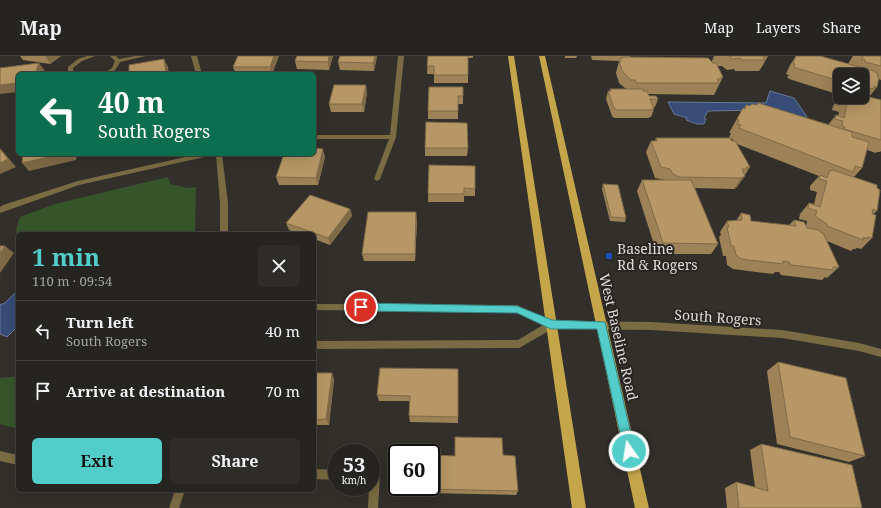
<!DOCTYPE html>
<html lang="en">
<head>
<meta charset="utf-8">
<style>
	body { margin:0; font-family:"Noto Serif",serif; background:#2e2c29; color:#f1f3f6; height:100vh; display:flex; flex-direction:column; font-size:15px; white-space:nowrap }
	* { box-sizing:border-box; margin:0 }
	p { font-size:13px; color:#a4a4a5 }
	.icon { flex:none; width:22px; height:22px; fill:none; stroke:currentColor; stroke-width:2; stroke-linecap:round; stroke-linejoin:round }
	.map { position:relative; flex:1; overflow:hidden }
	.sheet { position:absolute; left:16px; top:176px; width:300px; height:260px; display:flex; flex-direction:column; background:#262420; border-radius:6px; box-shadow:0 4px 16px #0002,0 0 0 1px #42413e }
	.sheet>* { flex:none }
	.banner { position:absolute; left:16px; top:16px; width:300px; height:84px; border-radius:6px; box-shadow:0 4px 16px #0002,0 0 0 1px #42413e; background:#0b6e4f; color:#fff; overflow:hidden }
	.tools { position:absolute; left:833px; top:12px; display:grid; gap:8px }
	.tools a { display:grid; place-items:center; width:36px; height:36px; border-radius:6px; background:#262420; box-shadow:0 4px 16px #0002,0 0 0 1px #42413e; font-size:20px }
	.speed { position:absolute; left:328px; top:388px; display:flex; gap:8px; font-size:20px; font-weight:700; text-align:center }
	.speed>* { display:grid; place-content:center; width:52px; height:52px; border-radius:50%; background:#262420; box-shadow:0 4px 16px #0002,0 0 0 1px #42413e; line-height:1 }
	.speed small { font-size:10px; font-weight:400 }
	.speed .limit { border:2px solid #111; border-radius:6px; background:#fff; color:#111 }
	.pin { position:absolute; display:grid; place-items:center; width:34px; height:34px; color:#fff; margin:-17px; border:2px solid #fff; border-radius:50%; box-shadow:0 1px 4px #0007 }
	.me { position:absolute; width:44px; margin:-22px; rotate:347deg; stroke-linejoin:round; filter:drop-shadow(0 0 3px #0008) }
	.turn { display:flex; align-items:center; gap:14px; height:84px; padding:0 16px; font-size:18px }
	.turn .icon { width:52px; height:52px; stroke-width:2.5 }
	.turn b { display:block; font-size:28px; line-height:34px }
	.round { display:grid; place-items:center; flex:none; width:42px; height:42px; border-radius:6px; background:#2e2c29 }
	.summary { display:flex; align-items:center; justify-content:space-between; height:68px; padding:0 16px }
	h1 { font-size:24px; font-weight:700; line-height:30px; color:#53cdc9 }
	.button { display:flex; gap:8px; margin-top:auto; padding:8px 16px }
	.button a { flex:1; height:46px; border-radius:6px; background:#53cdc9; color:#111; font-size:16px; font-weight:700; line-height:46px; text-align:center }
	.button a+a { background:#2e2c29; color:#f1f3f6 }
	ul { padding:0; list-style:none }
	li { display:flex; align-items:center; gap:12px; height:60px; padding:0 16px; border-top:1px solid #42413e }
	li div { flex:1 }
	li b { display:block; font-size:15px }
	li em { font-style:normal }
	header { display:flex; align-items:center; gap:24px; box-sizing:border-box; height:56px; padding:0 20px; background:#262420; border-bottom:1px solid #42413e }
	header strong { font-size:19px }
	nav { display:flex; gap:22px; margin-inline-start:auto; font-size:14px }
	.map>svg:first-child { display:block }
</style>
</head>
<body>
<header>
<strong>Map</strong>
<nav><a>Map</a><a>Layers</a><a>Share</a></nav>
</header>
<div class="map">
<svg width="881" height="452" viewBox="0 0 881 452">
	<rect width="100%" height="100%" fill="#33302b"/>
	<!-- green -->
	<path fill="#36552a" d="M168,121L170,128L188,132L196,131L195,178H18V182L16,174L20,161L55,148Z
		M18,320V373L0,368V322Z"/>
	<!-- water -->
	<path fill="#374d78" stroke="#697895" d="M770,35L794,42L807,61L805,62L762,54L708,55L704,62L706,63L704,68H697L686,64L687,62L674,58L668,46L766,47Z
		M18,234V270L7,281L0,278V249L5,247Z"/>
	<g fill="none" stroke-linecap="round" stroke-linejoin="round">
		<!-- street -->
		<path fill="#7a6c42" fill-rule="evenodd" d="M87,0H95L82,5L73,12L74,18H68V11L78,3Z
			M110,0H116L119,3L135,0H146L120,6C116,14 113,18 103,18L112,12L115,5Z
			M191,0H197L202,18H196Z
			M398,0H404L396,81L380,123L377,125L374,123L389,83H314V79H390Z
			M199,98H212L209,100L79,129L0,157V151L3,149L78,125Z
			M216,98H222L228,147V178H220V147Z
			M314,248L517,249L552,265L651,266L782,274L859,287L881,293V301L859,295L782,282L651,274L552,273L519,292L314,293V285L518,284L543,269L516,256L314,254Z
			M0,395L18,399V409L0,405Z
			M314,413L337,414V424L314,423Z
			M371,414L379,415L380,419L378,452H368L369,431H371Z
			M175,434H185L179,452H169Z"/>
		<!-- primary -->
		<path fill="#c4a54a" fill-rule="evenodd" d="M508,0H514L586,452H572Z
			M539,0H545L649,452H635Z"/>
	</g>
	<!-- wall -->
	<path fill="#9d8257" d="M20,0H61L50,8L23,4Z
		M238,0H279L272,18H236L233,11Z
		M333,0L329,14L297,13L295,5Z
		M377,0L374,15L340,14L338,6Z
		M428,0H473V2H468V27H434V18H427Z
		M565,0H577L576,2H565Z
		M591,0H631L630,1L712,5L714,0H768L763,9L759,15H735L734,13L727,14L722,10H717L723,21L714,39L649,38V40L658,43L655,51H654V53L651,61H649V62H614L612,60L606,43L608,35H610V33H626L619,27L616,17L619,5L592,4Z
		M796,0H820L848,8L853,0H881V24L878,23L877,31L869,41L881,44V95L880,96H877L876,97L867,94L862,112L854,121L877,132V155L873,158L872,182L861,193L857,192L855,193H853L851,195L827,185L839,211L827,222L825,221L822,224L781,219L779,216H775L773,218L733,213L727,209L726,200H723L719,181L721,179L720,176L727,165H736L741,157L751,165L789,169L794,164L806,170L807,165L799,163L800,158L809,147L814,148L817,136L810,134V130L819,120L737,88L750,111L737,131L734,133L695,132L718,188L711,198H657L637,135L642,124H665L655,122L646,96L651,85H655L656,82L732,85L733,83L729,82L731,77H729L743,52L744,53L746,49L828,69L836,59L838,60L839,56L832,54L833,50L840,41H862V19H840V39L789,23L787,21L789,19L786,18L790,9Z
		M429,31L463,40V48H458V63H428V55Z
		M367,37L364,56H331L329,48Z
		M425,92H468L467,100H425Z
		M325,101L318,129H279L276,121Z
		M429,109L475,133V140H464V146H428Z
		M603,128L626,162L625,166L610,165L602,133Z
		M350,153L352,160L330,189L314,183V178H300L289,174L286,167Z
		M417,164L415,205H364L362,198Z
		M778,306L865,400L849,406L777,388L767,315Z
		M380,312L458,361V367L410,366L409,360L410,345H379L377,339Z
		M314,317L334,323L329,369H314Z
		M455,381L503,399L518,435L516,439L428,437V431L455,400Z
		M761,388L862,452H727L725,432L736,426L755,431L750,394Z"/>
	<!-- shaded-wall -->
	<path fill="#7f6a47" d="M45,0H61L50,8Z
		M274,0H279L272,18L270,11Z
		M329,0H333L329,14L328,6Z
		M375,0H377L374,15L373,7Z
		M164,3L168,11L169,18H166Z
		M39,7L45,15L43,18H35Z
		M18,27V36L0,38V29Z
		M366,29L367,37L364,56L362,48Z
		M0,92L16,111L0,118Z
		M323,93L325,101L318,129L316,122Z
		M62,98H77L76,104L29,115L22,107Z
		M745,120L737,131L734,133L741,122Z
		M350,153L352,160L330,189L328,182Z
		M416,156L417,164L415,205V198Z
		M5,190L14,197L0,217V197Z
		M332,317L334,323L329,369L326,363Z"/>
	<!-- building -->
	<path fill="#b69765" stroke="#7f6a47" d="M238,0H274L270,11H233Z
		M297,0H329L328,6L295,5Z
		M340,0H375L373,7L338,6Z
		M428,0H468V19H434V10H427Z
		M729,0H768L763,1L765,4H741L740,2L733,3Z
		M796,0H820L874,15L878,18L877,20L879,21L877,31L874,30V33L870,32V34L862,32V19H840V25L796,12L794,10L795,8L793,7Z
		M863,0H881V10L865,6V4H862Z
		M622,1L708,2L713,7H716L723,21H721L722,23H717L719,27H637L635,24H631L623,16L619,6H621L620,2H623Z
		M164,3L166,18H129V9Z
		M39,7L35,18H18V27L0,29V12Z
		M334,29H366L362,48H329Z
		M429,31H463V40H458V55H428Z
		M610,33H643V35H647L649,40H656L658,43H650L654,53H652V54H617L614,52L608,35H611Z
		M862,39L881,44V84L844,73L845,71L842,70L843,65L835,63L836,59L844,62L848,44L841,42V41H862Z
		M758,47L852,76V81L869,86L862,112L855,110L853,116L739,72L741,69L737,68L739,64L737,63L743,52L745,53L746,49L750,50L752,48L757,49Z
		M426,66L467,67L468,92H425Z
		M656,82H730L732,85H735L750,111H746L748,113H742L745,120L741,122L679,121L673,118L670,113L661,111L651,85H657Z
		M314,92L323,93L316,122L276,121L284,98H314Z
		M0,93L8,103L0,107Z
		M23,98H62L22,107Z
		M429,109L475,110V133L464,132V138H428Z
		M830,114L832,115L833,114L877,129V132L880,134L877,155L873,153L872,158L876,159L872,182L867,181V183L863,181V184L827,170V168L815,160L817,155L808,152L809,147L820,151L827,125L819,123L820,119L827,122Z
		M642,124H691L718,188L663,187Z
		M603,128L618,129L626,162L611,161Z
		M310,139L350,153L328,182L286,167Z
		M368,156H416L415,198H362Z
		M741,157L750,159L751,165L796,170L794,164L804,166L807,172L819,174L820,176L823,177L839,211H833V214L791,209L789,206L783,205V208L741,203L736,199L734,190H731L727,171H729L727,165L742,164Z
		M0,190H5L0,197Z
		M778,306L846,322L865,400L790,381Z
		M380,312L458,313V361L409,360L410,340L377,339Z
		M314,317H332L326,363L314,364Z
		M455,381L502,382L503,399L515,400L518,435L428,433V431H431V399L455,400Z
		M761,388L852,409L862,452H739L736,426L768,435Z"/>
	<!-- route -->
	<path fill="#53cdc9" stroke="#368583" d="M361,247L517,250L552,264L605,266L635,395L633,399L629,401L625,399L624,395L597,273H551L517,257L361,255L358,254L356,251L358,249Z"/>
	<!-- markers -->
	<rect fill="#1a4fb4" stroke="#292622" stroke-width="1.5" x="605" y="196" width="8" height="8" rx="2"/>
	<g text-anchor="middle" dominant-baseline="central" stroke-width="4" stroke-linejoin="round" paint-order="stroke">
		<!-- poi labels -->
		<g font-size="14" fill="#dfddda" stroke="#292622" text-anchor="start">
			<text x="617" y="192">Baseline<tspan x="617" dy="16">Rd &amp; Rogers</tspan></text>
		</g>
		<!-- street labels -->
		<g font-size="14" fill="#dfddda" stroke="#292622">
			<text transform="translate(718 261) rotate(4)">South Rogers</text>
			<text transform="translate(619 281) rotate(77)">West Baseline Road</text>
		</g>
	</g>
</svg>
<div class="tools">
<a><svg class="icon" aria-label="layers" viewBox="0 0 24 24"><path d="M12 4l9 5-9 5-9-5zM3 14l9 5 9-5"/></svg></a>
</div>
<div class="speed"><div>53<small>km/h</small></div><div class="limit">60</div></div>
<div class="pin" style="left:361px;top:251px;background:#d93025"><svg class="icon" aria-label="arrive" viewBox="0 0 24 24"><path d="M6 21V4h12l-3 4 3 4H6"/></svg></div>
<svg class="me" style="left:629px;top:395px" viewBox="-20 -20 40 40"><circle r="17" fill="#53cdc9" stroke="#fff" stroke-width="3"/><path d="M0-11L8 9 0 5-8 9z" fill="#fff"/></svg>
<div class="banner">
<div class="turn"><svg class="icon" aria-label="left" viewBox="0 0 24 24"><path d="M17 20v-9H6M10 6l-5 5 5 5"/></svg><div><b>40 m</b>South Rogers</div></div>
</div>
<section class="sheet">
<div class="summary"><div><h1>1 min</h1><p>110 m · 09:54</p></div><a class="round"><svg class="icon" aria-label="close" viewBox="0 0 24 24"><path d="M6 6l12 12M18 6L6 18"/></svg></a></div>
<ul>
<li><svg class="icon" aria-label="left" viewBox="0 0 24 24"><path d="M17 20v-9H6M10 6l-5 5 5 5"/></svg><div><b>Turn left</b><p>South Rogers</p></div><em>40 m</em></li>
<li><svg class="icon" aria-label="arrive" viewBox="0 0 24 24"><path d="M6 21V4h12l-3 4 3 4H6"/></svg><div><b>Arrive at destination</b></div><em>70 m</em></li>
</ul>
<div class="button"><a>Exit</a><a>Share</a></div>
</section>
</div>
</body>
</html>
